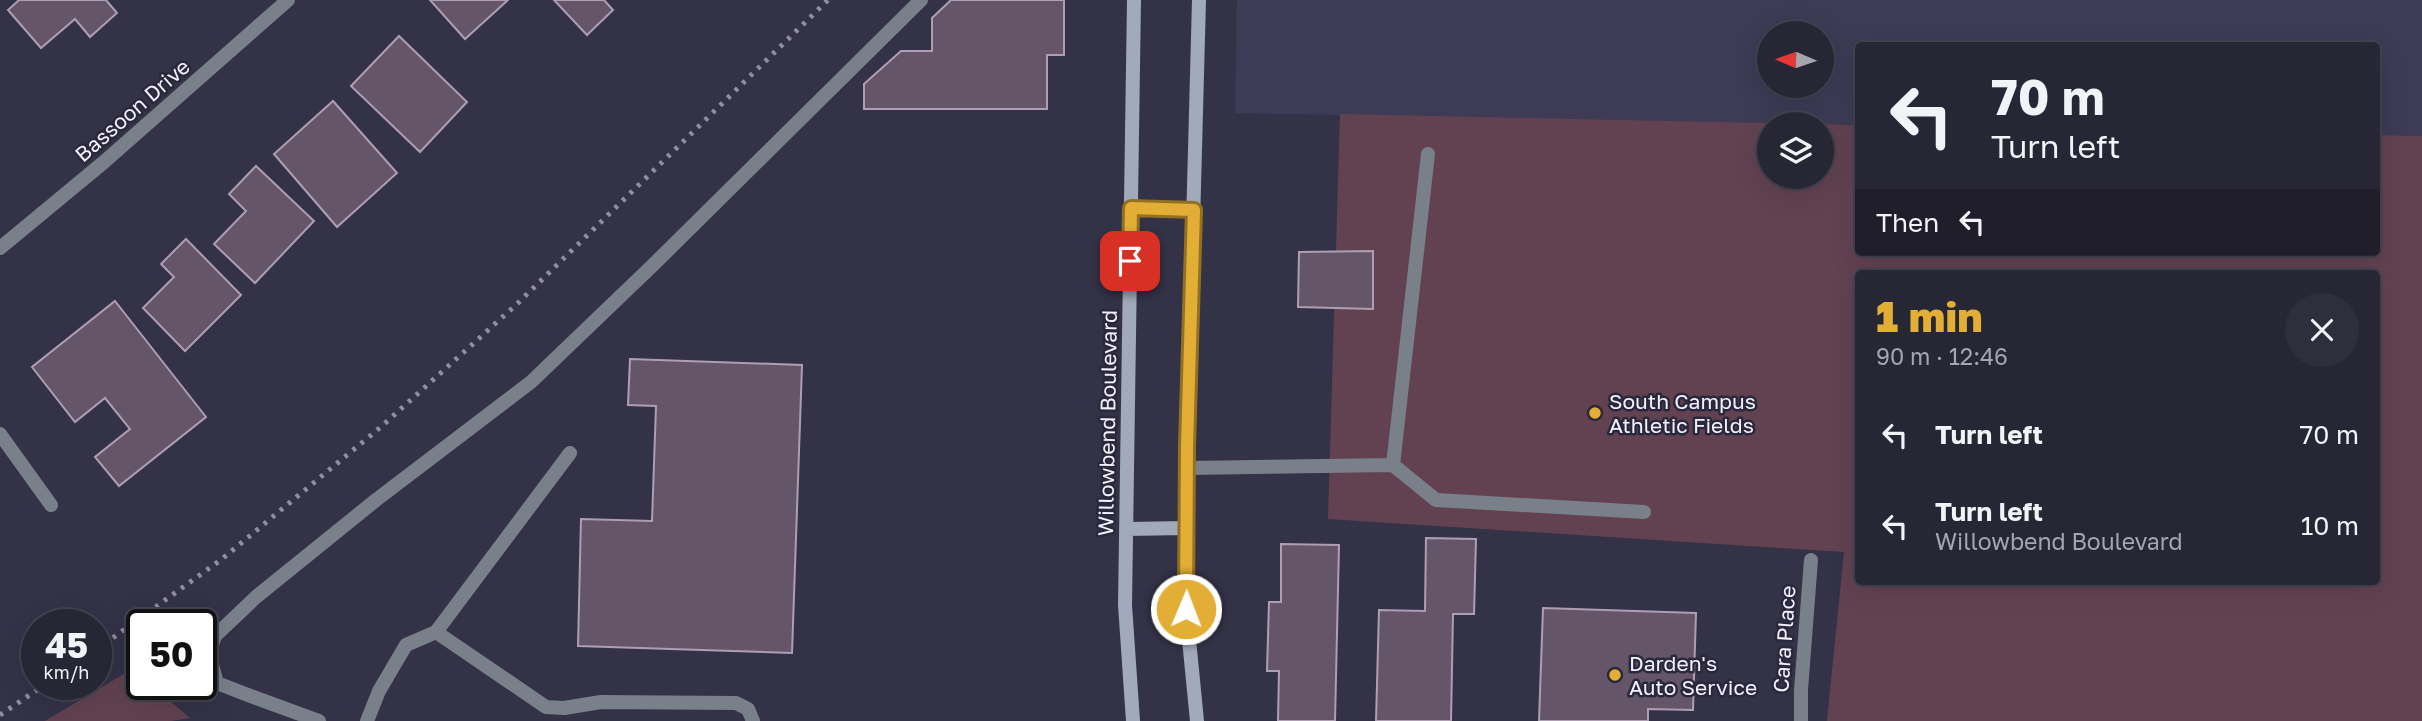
<!DOCTYPE html>
<html lang="en">
<head>
<meta charset="utf-8">
<style>
	body { margin:0; font-family:"Golos Text",sans-serif; background:#2f2e3d; color:#f1f3f6; height:100vh; display:flex; flex-direction:column; font-size:26px; white-space:nowrap }
	* { box-sizing:border-box; margin:0 }
	p { font-size:23px; color:#a4a5ad }
	.icon { flex:none; width:38px; height:38px; fill:none; stroke:currentColor; stroke-width:2; stroke-linecap:round; stroke-linejoin:round }
	.map { position:relative; flex:1; overflow:hidden }
	.sheet { position:absolute; left:1855px; top:270px; width:525px; height:315px; display:flex; flex-direction:column; background:#272635; border-radius:7px; box-shadow:0 7px 28px #0002,0 0 0 2px #434350 }
	.sheet>* { flex:none }
	.banner { position:absolute; left:1855px; top:42px; width:525px; height:214px; border-radius:7px; box-shadow:0 7px 28px #0002,0 0 0 2px #434350; background:#272635; color:#f1f3f6; overflow:hidden }
	.needle { width:46px; rotate:272deg }
	.tools { position:absolute; left:1757px; top:21px; display:grid; gap:14px }
	.tools a { display:grid; place-items:center; width:77px; height:77px; border-radius:50%; background:#272635; box-shadow:0 7px 28px #0002,0 0 0 2px #434350; font-size:35px }
	.speed { position:absolute; left:21px; top:609px; display:flex; gap:14px; font-size:35px; font-weight:700; text-align:center }
	.speed>* { display:grid; place-content:center; width:91px; height:91px; border-radius:50%; background:#272635; box-shadow:0 7px 28px #0002,0 0 0 2px #434350; line-height:1 }
	.speed small { font-size:18px; font-weight:400 }
	.speed .limit { border:4px solid #111; border-radius:10px; background:#fff; color:#111 }
	.pin { position:absolute; display:grid; place-items:center; width:60px; height:60px; color:#fff; margin:-30px; border-radius:14px; box-shadow:0 4px 10px #0006 }
	.me { position:absolute; width:77px; margin:-38px; rotate:1deg; stroke-linejoin:round; filter:drop-shadow(0 0 5px #0008) }
	.turn { display:flex; align-items:center; gap:24px; height:147px; padding:0 21px; font-size:32px }
	.turn .icon { width:91px; height:91px; stroke-width:2.5 }
	.turn b { display:block; font-size:49px; line-height:60px }
	.then { display:flex; align-items:center; height:66px; padding:0 21px; background:#0003; gap:14px; font-size:26px }
	.round { display:grid; place-items:center; flex:none; width:74px; height:74px; border-radius:37px; background:#2f2e3d }
	.head { display:flex; align-items:center; justify-content:space-between; height:119px; padding:0 21px }
	h1 { font-size:42px; font-weight:800; line-height:52px; color:#e3ae35 }
	ul { padding:0; list-style:none }
	li { display:flex; align-items:center; gap:21px; height:91px; padding:0 21px }
	li div { flex:1 }
	li b { display:block; font-size:26px }
	li em { font-style:normal }
	.map>svg:first-child { display:block }
</style>
</head>
<body>
<div class="map">
<svg width="2422" height="721" viewBox="0 0 2422 721">
	<rect width="100%" height="100%" fill="#343247"/>
	<!-- built -->
	<path fill="#3d3b55" fill-rule="evenodd" d="M1237,0H2422V136L2377,135L2376,46H1858V125L1235,113ZM1769,33H1822V86H1769Z"/>
	<!-- green -->
	<path fill="#624251" fill-rule="evenodd" d="M1340,114L1858,125V252H2376L2377,135L2422,136V721H1827L1844,552L1328,519ZM1769,124H1822V177H1769ZM1858,273H2376V581H1858Z
		M132,669L142,677V684H150L190,718L171,721H45Z"/>
	<!-- building -->
	<path fill="#645568" stroke="#ae9eb3" stroke-width="2" d="M19,0H106L117,13L90,37L75,19L41,48L8,10Z
		M430,0H508L465,39Z
		M554,0H604L613,10L587,35Z
		M951,0H1064V55H1047V109H864V84L901,51H932V18Z
		M399,36L467,102L420,152L351,86Z
		M333,101L397,173L337,227L274,154Z
		M256,166L314,221L255,283L214,244L246,211L229,194Z
		M186,239L241,295L185,351L143,308L174,277L161,264Z
		M1373,251V309L1298,307L1299,252Z
		M115,301L206,417L119,486L95,457L130,429L105,398L75,422L32,367Z
		M630,359L802,365L792,653L578,646L581,519L652,521L656,406L628,405Z
		M1426,538L1476,539L1474,614H1453L1451,721H1376L1379,610L1425,611Z
		M1281,544L1339,545L1335,721H1278L1279,671H1267L1269,602H1281Z
		M1543,608L1696,613L1693,710L1648,709V721H1539Z"/>
	<g fill="none" stroke-linecap="round" stroke-linejoin="round">
		<!-- service -->
		<path stroke="#798089" stroke-width="14" d="M1393,465L1428,154
			M1187,468L1393,465L1436,500L1644,512
			M436,632L570,453
			M248,695L217,683L209,654L215,636L256,597L376,500L531,382L653,265L921,0
			M367,721L379,691L406,645L436,632L546,707L564,708L601,702L736,703L748,709L753,721"/>
		<!-- minor -->
		<path stroke="#798089" stroke-width="14" d="M0,248L104,162L288,0
			M0,434L51,505
			M248,695L319,721
			M1801,721V690L1811,560"/>
		<!-- secondary -->
		<path stroke="#a0aab9" stroke-width="14" d="M1131,208L1193,210
			M1126,529L1187,528
			M1133,721L1125,605L1134,0
			M1197,721L1186,609L1187,448L1199,0"/>
		<!-- rail -->
		<path stroke="#908e9f" stroke-width="5" stroke-dasharray="3.5 7" stroke-linecap="butt" d="M96,650L222,559L382,426L517,304L828,0
			M0,715L46,684"/>
	</g>
	<g fill="none" stroke-linecap="round" stroke-linejoin="round">
		<!-- route casing -->
		<g stroke="#947122" stroke-width="18">
			<path id="route" d="M1130,261L1131,208L1194,210L1187,447L1186,609"/>
		</g>
		<!-- route -->
		<use href="#route" stroke="#e3ae35" stroke-width="12"/>
	</g>
	<!-- markers -->
	<g fill="#e3ae35" stroke="#2a283c" stroke-width="2.5">
		<circle cx="1595" cy="413" r="7"/>
		<circle cx="1615" cy="675" r="7"/>
	</g>
	<g text-anchor="middle" dominant-baseline="central" stroke-width="5" stroke-linejoin="round" paint-order="stroke">
		<!-- street labels -->
		<g font-size="21" fill="#f3f2fd" stroke="#2a283c">
			<text transform="translate(132 110) rotate(-41)">Bassoon Drive</text>
			<text transform="translate(1107 423) rotate(-89)">Willowbend Boulevard</text>
			<text transform="translate(1784 639) rotate(-86)">Cara Place</text>
		</g>
		<!-- poi labels -->
		<g font-size="21" fill="#f3f2fd" stroke="#2a283c" text-anchor="start">
			<text x="1609" y="401">South Campus<tspan x="1609" dy="24">Athletic Fields</tspan></text>
			<text x="1629" y="663">Darden's<tspan x="1629" dy="24">Auto Service</tspan></text>
		</g>
	</g>
</svg>
<div class="tools">
<a><svg class="needle" viewBox="-14 -14 28 28"><path d="M0-13l5 13h-10z" fill="#e53935"/><path d="M0 13l5-13h-10z" fill="#a4a5ad"/></svg></a>
<a><svg class="icon" aria-label="layers" viewBox="0 0 24 24"><path d="M12 4l9 5-9 5-9-5zM3 14l9 5 9-5"/></svg></a>
</div>
<div class="speed"><div>45<small>km/h</small></div><div class="limit">50</div></div>
<div class="pin" style="left:1130px;top:261px;background:#d93025"><svg class="icon" aria-label="arrive" viewBox="0 0 24 24"><path d="M6 21V4h12l-3 4 3 4H6"/></svg></div>
<svg class="me" style="left:1186px;top:609px" viewBox="-20 -20 40 40"><circle r="17" fill="#e3ae35" stroke="#fff" stroke-width="3"/><path d="M0-11L8 9 0 5-8 9z" fill="#fff"/></svg>
<div class="banner">
<div class="turn"><svg class="icon" aria-label="left" viewBox="0 0 24 24"><path d="M17 20v-9H6M10 6l-5 5 5 5"/></svg><div><b>70 m</b>Turn left</div></div>
<div class="then">Then<svg class="icon" aria-label="left" viewBox="0 0 24 24"><path d="M17 20v-9H6M10 6l-5 5 5 5"/></svg></div>
</div>
<section class="sheet">
<div class="head"><div><h1>1 min</h1><p>90 m · 12:46</p></div><a class="round"><svg class="icon" aria-label="close" viewBox="0 0 24 24"><path d="M6 6l12 12M18 6L6 18"/></svg></a></div>
<ul>
<li><svg class="icon" aria-label="left" viewBox="0 0 24 24"><path d="M17 20v-9H6M10 6l-5 5 5 5"/></svg><div><b>Turn left</b></div><em>70 m</em></li>
<li><svg class="icon" aria-label="left" viewBox="0 0 24 24"><path d="M17 20v-9H6M10 6l-5 5 5 5"/></svg><div><b>Turn left</b><p>Willowbend Boulevard</p></div><em>10 m</em></li>
</ul>
</section>
</div>
</body>
</html>
